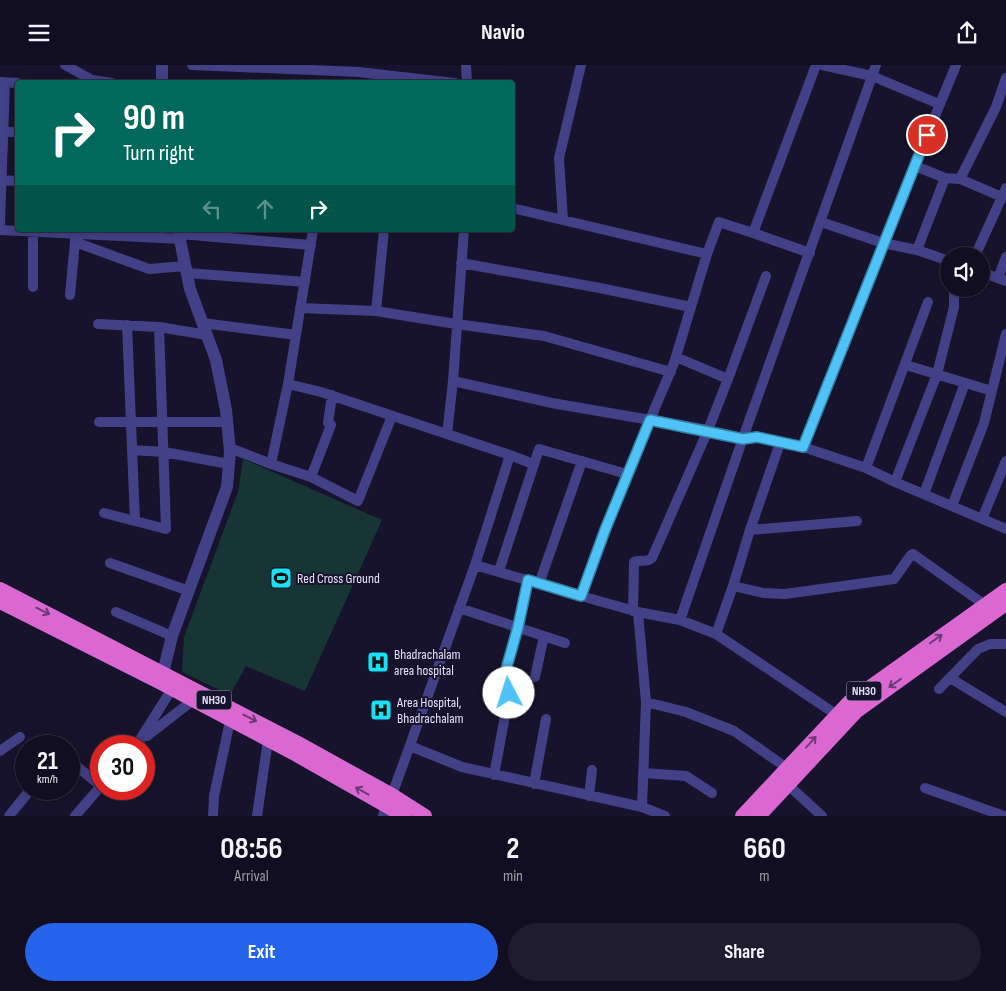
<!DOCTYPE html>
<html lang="en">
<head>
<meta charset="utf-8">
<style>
	body { margin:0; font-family:"Sofia Sans Condensed",sans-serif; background:#1e1c2e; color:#f1f3f6; height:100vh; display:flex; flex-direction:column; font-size:19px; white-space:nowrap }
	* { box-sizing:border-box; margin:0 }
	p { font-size:16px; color:#9c9ca5 }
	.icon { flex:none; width:28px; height:28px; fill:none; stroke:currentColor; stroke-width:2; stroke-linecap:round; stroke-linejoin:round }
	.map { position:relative; height:751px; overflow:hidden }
	.sheet { display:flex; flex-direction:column; background:#110e21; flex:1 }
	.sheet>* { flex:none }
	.top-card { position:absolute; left:15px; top:15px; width:500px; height:152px; border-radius:5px; box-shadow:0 2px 12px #0003,0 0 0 1px #302e3f; background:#00695c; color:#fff; overflow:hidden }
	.tools { position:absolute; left:940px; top:182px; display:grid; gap:10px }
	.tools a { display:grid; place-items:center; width:50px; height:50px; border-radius:50%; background:#110e21; box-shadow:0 2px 12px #0003,0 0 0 1px #302e3f; font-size:25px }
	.speed { position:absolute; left:15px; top:670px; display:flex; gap:10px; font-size:25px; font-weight:700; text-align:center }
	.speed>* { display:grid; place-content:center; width:65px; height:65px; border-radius:50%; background:#110e21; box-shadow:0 2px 12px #0003,0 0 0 1px #302e3f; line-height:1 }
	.speed small { font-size:12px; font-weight:400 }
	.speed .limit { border:8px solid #d22; background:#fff; color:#111 }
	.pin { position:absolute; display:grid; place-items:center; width:42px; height:42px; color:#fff; margin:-21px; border:2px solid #fff; border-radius:50%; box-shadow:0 1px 5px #0007 }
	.me { position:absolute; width:55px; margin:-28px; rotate:355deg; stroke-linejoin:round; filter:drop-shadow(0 0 4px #0008) }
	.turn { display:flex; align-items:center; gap:18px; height:105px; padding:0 25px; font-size:22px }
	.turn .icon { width:65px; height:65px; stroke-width:2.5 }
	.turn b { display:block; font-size:35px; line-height:42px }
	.lanes { display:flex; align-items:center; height:48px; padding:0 25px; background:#0003; justify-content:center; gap:25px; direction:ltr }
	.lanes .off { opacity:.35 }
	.eta { display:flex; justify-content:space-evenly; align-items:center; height:85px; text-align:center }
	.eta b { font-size:30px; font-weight:700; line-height:35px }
	.action { display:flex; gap:10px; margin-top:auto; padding:10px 25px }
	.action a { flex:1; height:58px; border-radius:30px; background:#2563eb; color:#fff; font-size:20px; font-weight:700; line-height:58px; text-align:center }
	.action a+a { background:#1e1c2e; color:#f1f3f6 }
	header { display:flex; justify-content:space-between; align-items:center; height:65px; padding:0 25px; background:#110e21; font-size:22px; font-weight:700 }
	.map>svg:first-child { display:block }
</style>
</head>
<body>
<header><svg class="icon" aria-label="menu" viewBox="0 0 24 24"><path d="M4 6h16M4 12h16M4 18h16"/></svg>Navio<svg class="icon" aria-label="share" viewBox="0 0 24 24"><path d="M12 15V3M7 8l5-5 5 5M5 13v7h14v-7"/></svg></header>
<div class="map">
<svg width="1006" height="751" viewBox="0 0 1006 751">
	<rect width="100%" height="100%" fill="#17132c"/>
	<!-- green -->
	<path fill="#173534" d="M243,394L382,455L305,626L246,601L230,630L182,607L184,572L238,427Z"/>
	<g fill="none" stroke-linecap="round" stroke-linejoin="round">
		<!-- minor -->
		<path stroke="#424188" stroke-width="10" d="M65,0L92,15L112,18
			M192,0L358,7L455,18
			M466,0L467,18
			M822,0L872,11L939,39
			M956,0L883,178L803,382L866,403L895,417L1006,464
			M0,17L18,18
			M0,67H18
			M915,101L945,113L960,114L1002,132
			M960,114L996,42L1006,13
			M0,115L18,116
			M563,155L559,93L581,0
			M821,157L883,178L917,185L949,196
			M0,158L5,17
			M0,165L181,174
			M384,165L376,246L456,259L544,271L671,307
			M753,168L810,188
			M75,169V177L149,204L185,201
			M180,169L311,180
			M917,185L945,113
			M707,189L719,157L753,168L816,0
			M975,191L1006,123
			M461,198L600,223L691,242
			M981,207L1006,216
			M187,208L305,217
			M998,213L1006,192
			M33,222V167
			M70,230L75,177
			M300,243L376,246
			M202,258L296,270
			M98,259L159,262L207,270
			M127,260L135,456L166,464L159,262
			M906,300L992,326
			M728,314L766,211
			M453,316L552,338L708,365L743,373L680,555
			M288,319L313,165
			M99,357H227
			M447,369L453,316L464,165
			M780,378L803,382
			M230,383L271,399L288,319L321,327L510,390L475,500L392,730
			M132,385L164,387L229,399
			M510,390L533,399
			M271,399L311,412L358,436L392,351
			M866,403L928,237
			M311,412L331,360L328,358L332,330
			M895,417L937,309L954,242V224
			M924,429L965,318
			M952,441L984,358L1006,269
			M104,448L135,456
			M982,454L1006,396
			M750,465L857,456
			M110,498L189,526
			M475,500L581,531L627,409L674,298L707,189L512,143
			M499,506L539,384L627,409
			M539,519L582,396
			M733,521L763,528L785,529L894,514L911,490L913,489L985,540
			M581,531L638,547L680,555L716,569L837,650
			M459,543L565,578
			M633,546L634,497C640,494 647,498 652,493L708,365L728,314L676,292
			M116,547L172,571
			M638,547L646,637L642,742
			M716,569L733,521L750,465L780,378L757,372L743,373L876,0
			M535,612L544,571
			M950,613L1006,647
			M939,624L978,584L990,579H1006
			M646,637L686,647L734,666L787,703
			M147,671L192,636L195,631
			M136,681L175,619
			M410,681L462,702L642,742L665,751
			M0,686L20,672
			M69,695L101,721
			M643,708L686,711L712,728
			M494,710L510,624L507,601L518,562L528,515
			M534,719L546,654
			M788,720L822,751
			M925,723L1004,751
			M589,731L592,705
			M9,751L31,724
			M75,751L101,721
			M213,751L214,731L230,656
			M257,751L268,675"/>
		<!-- tertiary -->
		<path stroke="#424188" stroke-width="12" d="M162,18V0
			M159,616L163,608L172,571L227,422L230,386L226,345L216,295L190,224L178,165
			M384,751L387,740L391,732"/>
		<!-- trunk -->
		<path stroke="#db68d2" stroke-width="14" d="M0,524L298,678L392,730L425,751
			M0,537L159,617L293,688L404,751
			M742,751L849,637L1006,525
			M759,751L857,646L1006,539"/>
	</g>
	<!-- one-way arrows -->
	<defs><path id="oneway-shaft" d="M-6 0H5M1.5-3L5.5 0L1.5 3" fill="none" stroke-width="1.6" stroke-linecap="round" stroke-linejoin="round" transform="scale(1.25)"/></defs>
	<g stroke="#6f3977">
		<use href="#oneway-shaft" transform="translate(43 546) rotate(27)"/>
		<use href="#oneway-shaft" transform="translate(936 574) rotate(-35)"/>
		<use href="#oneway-shaft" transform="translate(895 618) rotate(145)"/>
		<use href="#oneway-shaft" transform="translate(250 653) rotate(27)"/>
		<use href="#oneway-shaft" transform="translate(811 677) rotate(-48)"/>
		<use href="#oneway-shaft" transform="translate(362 726) rotate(-151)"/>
	</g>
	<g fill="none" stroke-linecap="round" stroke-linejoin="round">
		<!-- route casing -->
		<g stroke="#337fa1" stroke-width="12">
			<path id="route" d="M509,628L507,601L518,562L528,515L581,531L605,465L650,355L743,374L757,372L803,382L927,70"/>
		</g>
		<!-- route -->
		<use href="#route" stroke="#4fc3f7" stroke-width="9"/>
	</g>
	<!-- icons -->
	<defs>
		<g id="stadium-square" transform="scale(1.125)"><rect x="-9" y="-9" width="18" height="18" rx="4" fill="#17e1f2" stroke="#17132c"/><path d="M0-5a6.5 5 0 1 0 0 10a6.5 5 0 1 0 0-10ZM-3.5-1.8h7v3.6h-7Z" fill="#111"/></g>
		<g id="hospital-square" transform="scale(1.125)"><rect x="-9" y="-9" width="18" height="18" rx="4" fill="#17e1f2" stroke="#17132c"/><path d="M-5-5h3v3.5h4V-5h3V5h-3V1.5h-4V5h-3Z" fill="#111"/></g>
	</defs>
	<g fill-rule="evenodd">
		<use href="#stadium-square" x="281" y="513"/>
		<use href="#hospital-square" x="378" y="597"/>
		<use href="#hospital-square" x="381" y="645"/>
	</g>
	<g text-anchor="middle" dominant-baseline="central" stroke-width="4" stroke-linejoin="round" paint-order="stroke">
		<!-- shield labels -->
		<g fill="#17132c" stroke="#a5a2be" stroke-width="1">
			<rect x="846.5" y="616.5" width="35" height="19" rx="4"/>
			<rect x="196.5" y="625.5" width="35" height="19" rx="4"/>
		</g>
		<g font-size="12" font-weight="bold" fill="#e2e0fd">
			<text x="864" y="626">NH30</text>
			<text x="214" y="635">NH30</text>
		</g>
		<!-- poi labels -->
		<g font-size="14" fill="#e2e0fd" stroke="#17132c" text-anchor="start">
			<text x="297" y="513">Red Cross Ground</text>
			<text x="394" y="589">Bhadrachalam<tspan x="394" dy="16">area hospital</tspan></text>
			<text x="397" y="637">Area Hospital,<tspan x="397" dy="16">Bhadrachalam</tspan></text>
		</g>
	</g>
</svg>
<div class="tools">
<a><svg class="icon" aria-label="sound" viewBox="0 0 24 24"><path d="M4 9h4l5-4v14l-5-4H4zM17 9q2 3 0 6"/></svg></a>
</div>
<div class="speed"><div>21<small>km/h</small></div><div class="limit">30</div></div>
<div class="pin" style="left:927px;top:70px;background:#d93025"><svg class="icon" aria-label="arrive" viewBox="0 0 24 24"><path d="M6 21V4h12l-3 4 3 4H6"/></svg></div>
<svg class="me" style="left:509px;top:628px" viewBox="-20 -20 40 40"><circle r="19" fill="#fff"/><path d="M0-13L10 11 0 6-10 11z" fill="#4fc3f7"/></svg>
<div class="top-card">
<div class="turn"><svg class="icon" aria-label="right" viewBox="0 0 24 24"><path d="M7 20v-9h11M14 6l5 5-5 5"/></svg><div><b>90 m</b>Turn right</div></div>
<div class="lanes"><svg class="icon off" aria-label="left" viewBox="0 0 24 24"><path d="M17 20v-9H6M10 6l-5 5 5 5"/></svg><svg class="icon off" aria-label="ahead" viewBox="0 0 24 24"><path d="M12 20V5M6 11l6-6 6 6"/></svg><svg class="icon" aria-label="right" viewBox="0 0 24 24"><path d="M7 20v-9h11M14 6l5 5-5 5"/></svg></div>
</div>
</div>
<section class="sheet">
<div class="eta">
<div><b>08:56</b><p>Arrival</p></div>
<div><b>2</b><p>min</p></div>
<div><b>660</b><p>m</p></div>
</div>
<div class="action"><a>Exit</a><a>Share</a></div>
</section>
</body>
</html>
